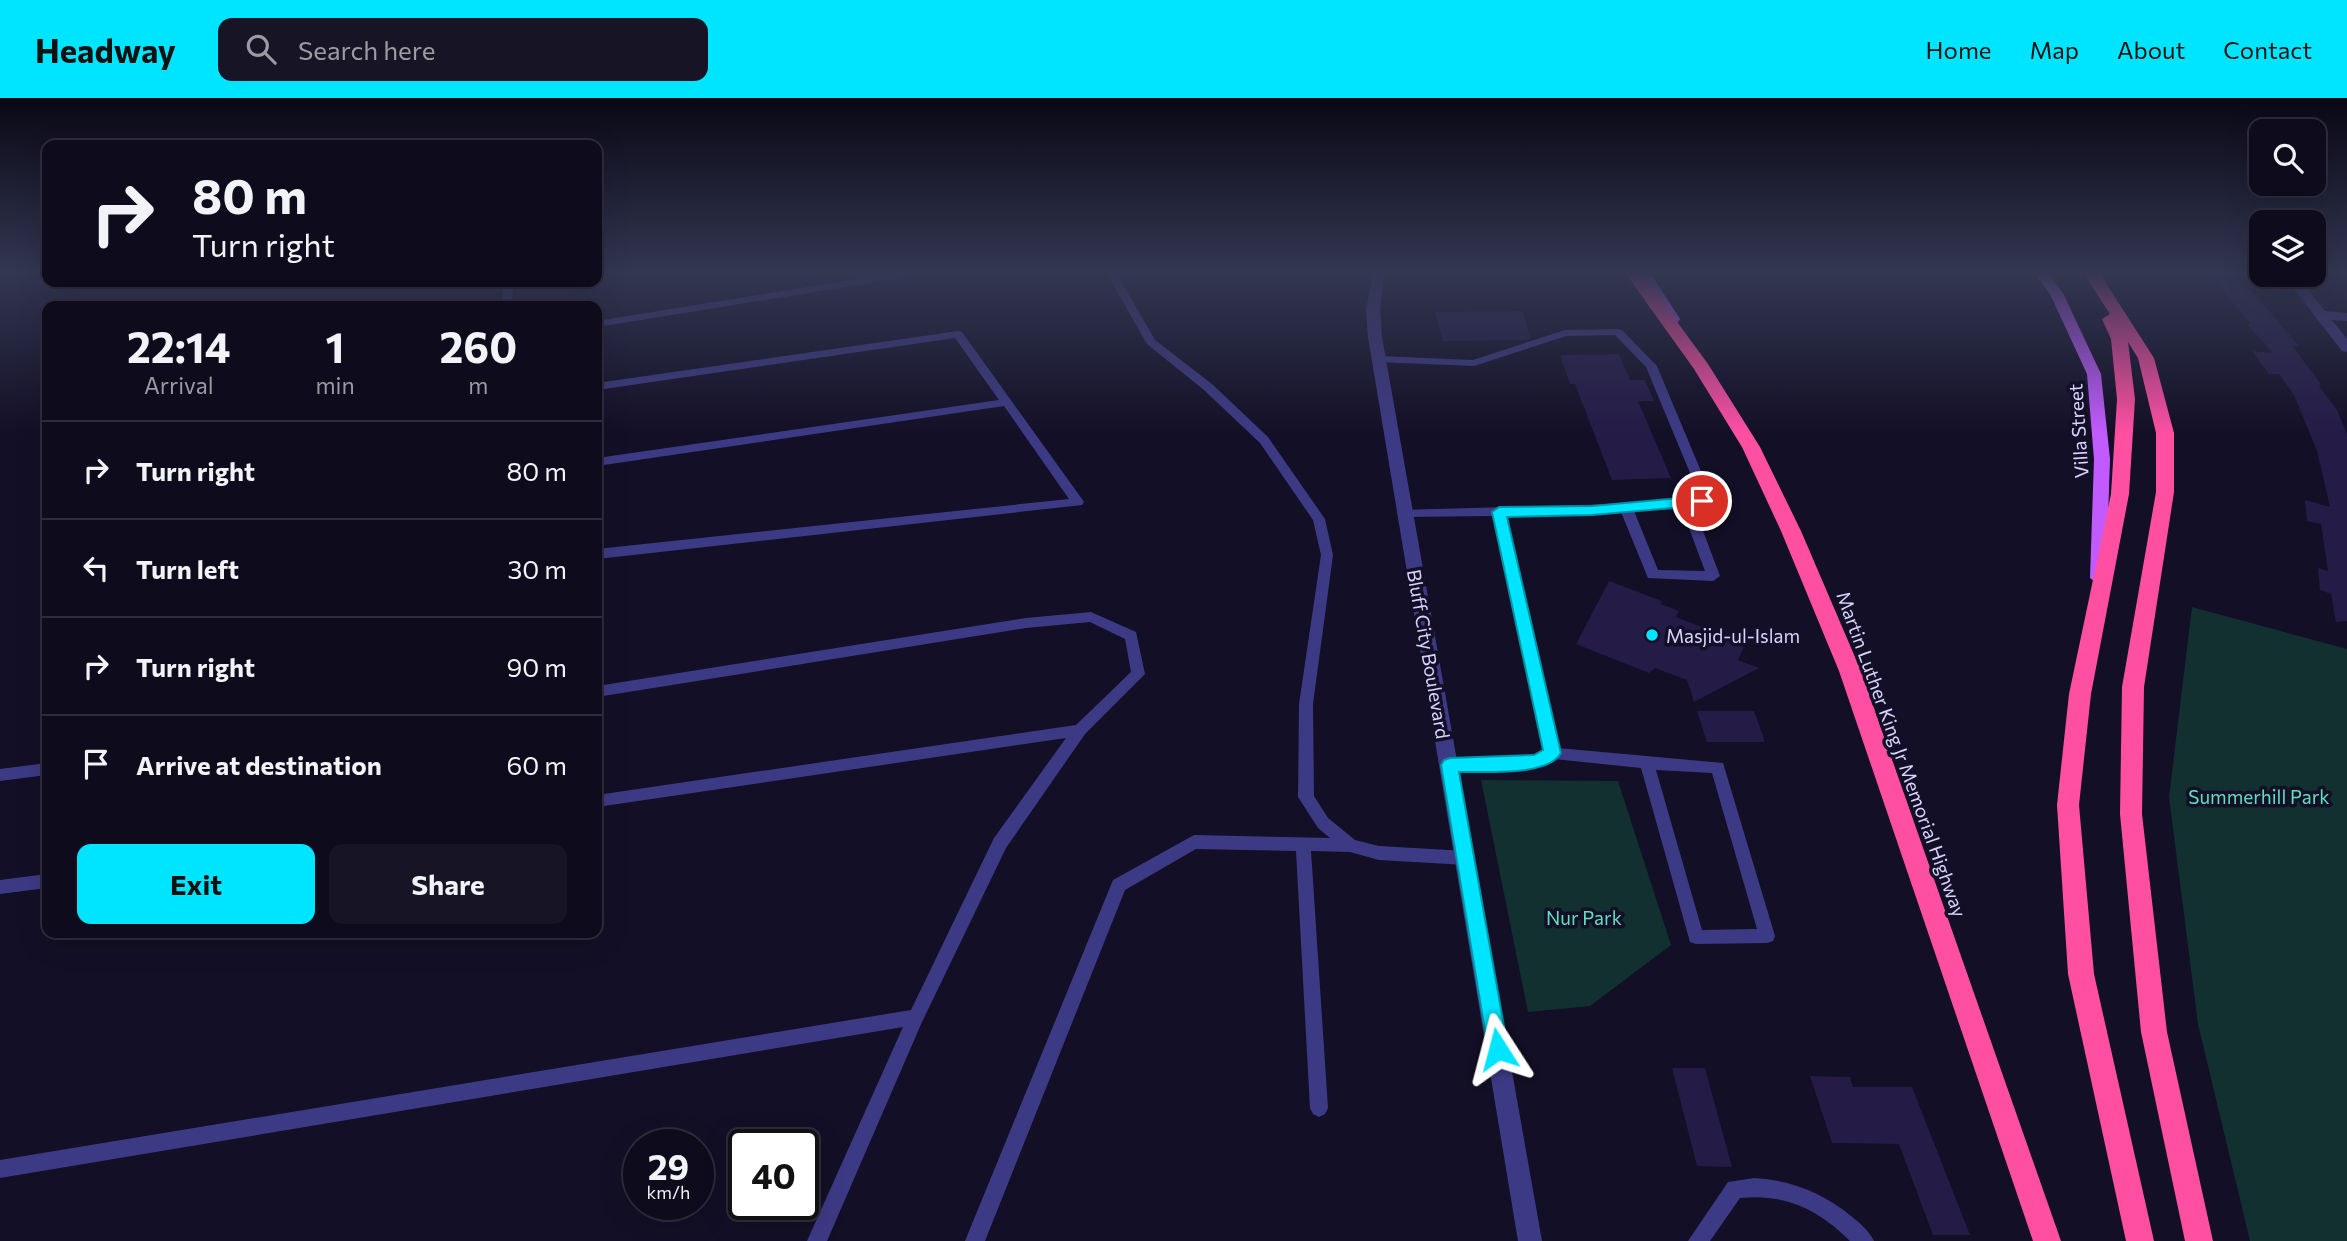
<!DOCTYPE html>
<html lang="en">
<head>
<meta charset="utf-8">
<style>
	body { margin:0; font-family:Commissioner,sans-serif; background:#171425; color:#f1f3f6; height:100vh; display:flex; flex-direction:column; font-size:26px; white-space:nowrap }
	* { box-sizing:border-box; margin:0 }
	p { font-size:23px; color:#9b9ba3 }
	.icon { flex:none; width:38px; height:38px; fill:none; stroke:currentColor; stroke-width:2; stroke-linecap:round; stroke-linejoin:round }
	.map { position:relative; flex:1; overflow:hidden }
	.drawer { position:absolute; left:42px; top:203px; width:560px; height:637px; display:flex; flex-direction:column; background:#0e0b1c; border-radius:14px; box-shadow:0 7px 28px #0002,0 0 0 2px #2e2b3b }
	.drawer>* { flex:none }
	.hud { position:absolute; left:42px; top:42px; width:560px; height:147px; border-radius:14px; box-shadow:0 7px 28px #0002,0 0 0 2px #2e2b3b; background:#0e0b1c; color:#f1f3f6; overflow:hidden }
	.fabs { position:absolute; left:2249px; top:21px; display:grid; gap:14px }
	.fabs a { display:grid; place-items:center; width:77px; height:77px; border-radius:14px; background:#0e0b1c; box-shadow:0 7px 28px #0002,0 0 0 2px #2e2b3b; font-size:35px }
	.speed { position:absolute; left:623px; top:1031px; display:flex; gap:14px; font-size:35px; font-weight:700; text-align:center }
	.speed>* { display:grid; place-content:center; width:91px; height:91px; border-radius:50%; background:#0e0b1c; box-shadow:0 7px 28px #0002,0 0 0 2px #2e2b3b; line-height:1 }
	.speed small { font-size:18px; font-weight:400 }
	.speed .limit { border:4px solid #111; border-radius:10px; background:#fff; color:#111 }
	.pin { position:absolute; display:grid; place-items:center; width:60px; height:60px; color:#fff; margin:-30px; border:4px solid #fff; border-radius:50%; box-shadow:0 2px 7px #0007 }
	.me { position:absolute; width:77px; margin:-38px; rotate:351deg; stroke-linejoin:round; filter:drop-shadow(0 0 5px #0008) }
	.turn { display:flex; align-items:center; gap:24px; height:147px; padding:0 35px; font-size:32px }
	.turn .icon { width:91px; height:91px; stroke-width:2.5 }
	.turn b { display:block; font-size:49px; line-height:60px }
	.eta { display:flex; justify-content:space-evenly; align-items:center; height:119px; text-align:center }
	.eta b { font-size:42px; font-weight:700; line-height:49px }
	.cta { display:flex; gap:14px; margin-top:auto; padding:14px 35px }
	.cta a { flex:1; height:80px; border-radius:14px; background:#00e5ff; color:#111; font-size:28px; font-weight:700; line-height:80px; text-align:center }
	.cta a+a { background:#171425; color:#f1f3f6 }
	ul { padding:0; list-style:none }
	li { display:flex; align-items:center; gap:21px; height:98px; padding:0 35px; border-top:2px solid #2e2b3b }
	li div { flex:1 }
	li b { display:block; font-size:26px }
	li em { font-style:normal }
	header { display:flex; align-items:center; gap:42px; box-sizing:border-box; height:98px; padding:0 35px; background:#00e5ff; color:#111 }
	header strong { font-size:33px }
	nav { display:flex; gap:38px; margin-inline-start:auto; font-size:24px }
	.search { width:490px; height:63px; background:#171425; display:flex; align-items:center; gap:18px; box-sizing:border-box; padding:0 24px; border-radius:14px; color:#9b9ba3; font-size:26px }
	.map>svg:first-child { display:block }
</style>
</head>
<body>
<header>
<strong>Headway</strong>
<div class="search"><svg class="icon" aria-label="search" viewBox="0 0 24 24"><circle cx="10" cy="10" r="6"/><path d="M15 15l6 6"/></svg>Search here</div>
<nav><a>Home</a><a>Map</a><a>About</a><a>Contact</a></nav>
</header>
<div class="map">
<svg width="2347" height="1143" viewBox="0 0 2347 1143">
	<rect width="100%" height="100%" fill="#130f26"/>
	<!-- green -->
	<path fill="#12302f" d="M2192,509L2347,551V1143H2250L2198,926L2169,699Z
		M1481,682L1618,683L1671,847L1590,908L1528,914Z"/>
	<!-- building -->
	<path fill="#241b47" d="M2216,183L2245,185L2299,248H2292L2321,286L2319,288L2337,312L2347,336V523L2336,524L2331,496L2320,492L2318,470L2328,473L2321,426L2307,423L2305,402L2330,409L2317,353L2294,297L2279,276H2269L2252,253L2273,255L2247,226H2251Z
		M1522,213L1531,240L1527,242L1443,243L1435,214Z
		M1619,256L1630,282H1645L1654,303H1638L1671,380L1612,382L1575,286H1570L1560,257Z
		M1609,483L1662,503L1661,506L1679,513L1676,519L1745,546L1738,562L1759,570L1694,604L1687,582L1655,570L1649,575L1576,546Z
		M1697,613H1754L1765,644H1707Z
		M1672,970H1705L1732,1069L1697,1068Z
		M1810,978L1850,979L1853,989H1912L1970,1137H1933L1899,1046L1832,1045Z"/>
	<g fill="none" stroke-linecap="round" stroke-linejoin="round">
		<!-- service -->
		<path fill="#3d3a85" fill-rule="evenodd" d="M888,176H912L907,179L597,229V223Z
			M1107,176H1117L1155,242L1212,286L1268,339L1325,421L1333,457L1313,606L1314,698L1328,720L1355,742L1379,748L1466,753L1472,755L1474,760L1472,765L1466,767L1379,762L1350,754L1311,753L1328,1010L1325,1016L1319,1019L1313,1016L1310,1010L1296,753L1196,751L1125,792L985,1143H965L1113,782L1194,737L1330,740L1318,730L1298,699L1299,606L1321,457L1313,422L1260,345L1204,292L1147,246Z
			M507,184H517L513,190L512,208H502L503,190Z
			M1618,231L1622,232L1657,268L1713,402L1711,405L1694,409L1720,478L1713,483L1648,480L1621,414L1506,418L1558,650L1723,665L1775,838L1773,843L1767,845L1696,846L1690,844L1641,670L1554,661L1537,670L1449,673L1444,671L1442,667L1444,663L1449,661L1535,658L1544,652L1494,418L1403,419L1399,418L1397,415L1399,412L1616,406L1700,399L1646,269L1615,237L1566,238L1474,268L1378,264L1372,261L1378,258L1473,262L1565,232ZM1682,411L1705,473L1658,472L1634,413ZM1656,672L1712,675L1757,831L1702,832Z
			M958,233L962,234L1082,401L1084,404L1082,407L597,461V451L1069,401L1004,308L597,368V360L999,302L955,240L597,292V285Z
			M1091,514L1136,534L1145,576L1085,636L1006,750L922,924L827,1143H807L903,929L0,1080V1062L911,912L994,740L1066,640L597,709V697L1076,627L1131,574L1125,541L1090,524L1026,530L597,599V588L1026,520Z
			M47,665V677L0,683V671Z
			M47,776V790L0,796V782Z
			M1754,1080C1791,1082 1823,1095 1851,1118C1860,1125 1869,1133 1874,1143H1850C1819,1112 1785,1095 1740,1100L1710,1143H1688L1728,1084Z"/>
		<!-- minor -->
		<path fill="#3d3a85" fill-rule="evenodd" d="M2283,177H2296L2325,213L2347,215V223L2332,222L2347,241V254L2342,253Z"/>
		<!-- tertiary -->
		<path fill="#3d3a85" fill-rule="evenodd" d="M1372,176H1384L1380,212L1382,239L1542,1143H1518L1368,239L1366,212Z"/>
		<!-- primary -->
		<path fill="#c25bff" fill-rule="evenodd" d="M1639,176H1651L1680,221L1678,224H1668Z
			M2035,176H2048L2063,195L2101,276L2110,361L2106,480L2098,486L2090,480L2094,361L2087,276L2050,196Z"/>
		<!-- motorway -->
		<path fill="#ff4fa3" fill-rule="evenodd" d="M1626,176H1642L1708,266L1760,349L1801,433L1861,573L2061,1143H2033L1839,573L1781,433L1742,349L1694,271Z
			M2084,176H2100L2154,260L2174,335V394L2144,589L2142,716L2167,934L2213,1143H2185L2141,934L2120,716L2122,589L2156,394V335L2138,260L2128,244L2135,301L2129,396L2091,596L2079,707L2094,876L2154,1143H2126L2068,876L2057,707L2069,596L2111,396L2117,301L2111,241L2102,221L2110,216Z"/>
	</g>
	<!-- sky -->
	<linearGradient id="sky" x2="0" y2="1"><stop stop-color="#0a0815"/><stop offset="0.52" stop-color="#333752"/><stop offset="1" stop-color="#333752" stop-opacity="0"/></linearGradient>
	<rect width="2347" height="336" fill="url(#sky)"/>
	<!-- route -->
	<path fill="#00e5ff" stroke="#0095a6" stroke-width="2" d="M1702,398L1707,400V407L1592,417L1507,419L1561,655C1548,679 1483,673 1459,674L1508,951L1505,958L1498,961L1491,958L1488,951L1441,667L1444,662L1450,660L1534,657L1543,652L1492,414L1499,409L1592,408Z"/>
	<!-- markers -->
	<circle fill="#00e5ff" stroke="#130f26" stroke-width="2.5" cx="1652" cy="537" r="7"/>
	<g text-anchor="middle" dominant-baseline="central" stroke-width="7" stroke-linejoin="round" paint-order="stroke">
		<!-- street labels -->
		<g font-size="19" fill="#d9d4ff" stroke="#130f26">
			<text transform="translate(2078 333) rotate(-94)">Villa Street</text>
			<text transform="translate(1429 556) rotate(80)">Bluff City Boulevard</text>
			<text transform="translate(1902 656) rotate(70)">Martin Luther King Jr Memorial Highway</text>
		</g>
		<!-- poi labels -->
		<g font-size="19" fill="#d9d4ff" stroke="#130f26" text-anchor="start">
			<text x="1666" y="537">Masjid-ul-Islam</text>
		</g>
		<!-- park labels -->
		<g font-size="19" fill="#5fe0c0" stroke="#130f26">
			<text x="2259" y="698">Summerhill Park</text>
			<text x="1584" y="819">Nur Park</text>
		</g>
	</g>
</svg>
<div class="fabs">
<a><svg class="icon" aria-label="search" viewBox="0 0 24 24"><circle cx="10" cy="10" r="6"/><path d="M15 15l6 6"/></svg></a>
<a><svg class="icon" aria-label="layers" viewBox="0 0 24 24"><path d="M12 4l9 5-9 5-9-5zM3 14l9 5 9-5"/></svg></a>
</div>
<div class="speed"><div>29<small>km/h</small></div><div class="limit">40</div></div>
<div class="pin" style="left:1702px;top:403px;background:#d93025"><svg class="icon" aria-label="arrive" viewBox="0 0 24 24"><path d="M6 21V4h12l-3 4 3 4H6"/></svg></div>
<svg class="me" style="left:1498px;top:951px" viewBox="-20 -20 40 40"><path d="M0-17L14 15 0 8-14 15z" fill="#00e5ff" stroke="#fff" stroke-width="4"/></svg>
<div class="hud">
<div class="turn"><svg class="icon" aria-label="right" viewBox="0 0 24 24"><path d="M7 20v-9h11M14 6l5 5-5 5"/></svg><div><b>80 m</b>Turn right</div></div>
</div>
<section class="drawer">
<div class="eta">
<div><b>22:14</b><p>Arrival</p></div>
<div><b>1</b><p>min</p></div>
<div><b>260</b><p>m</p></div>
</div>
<ul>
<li><svg class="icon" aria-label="right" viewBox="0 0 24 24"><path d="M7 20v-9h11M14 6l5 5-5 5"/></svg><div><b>Turn right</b></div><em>80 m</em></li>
<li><svg class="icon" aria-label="left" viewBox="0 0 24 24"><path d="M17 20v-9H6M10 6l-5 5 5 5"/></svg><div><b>Turn left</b></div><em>30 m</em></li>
<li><svg class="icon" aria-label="right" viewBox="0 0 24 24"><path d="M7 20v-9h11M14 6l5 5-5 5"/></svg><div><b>Turn right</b></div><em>90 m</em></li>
<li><svg class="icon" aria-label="arrive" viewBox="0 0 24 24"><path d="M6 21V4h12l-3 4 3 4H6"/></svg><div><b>Arrive at destination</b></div><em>60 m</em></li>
</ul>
<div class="cta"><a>Exit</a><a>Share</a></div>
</section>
</div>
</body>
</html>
